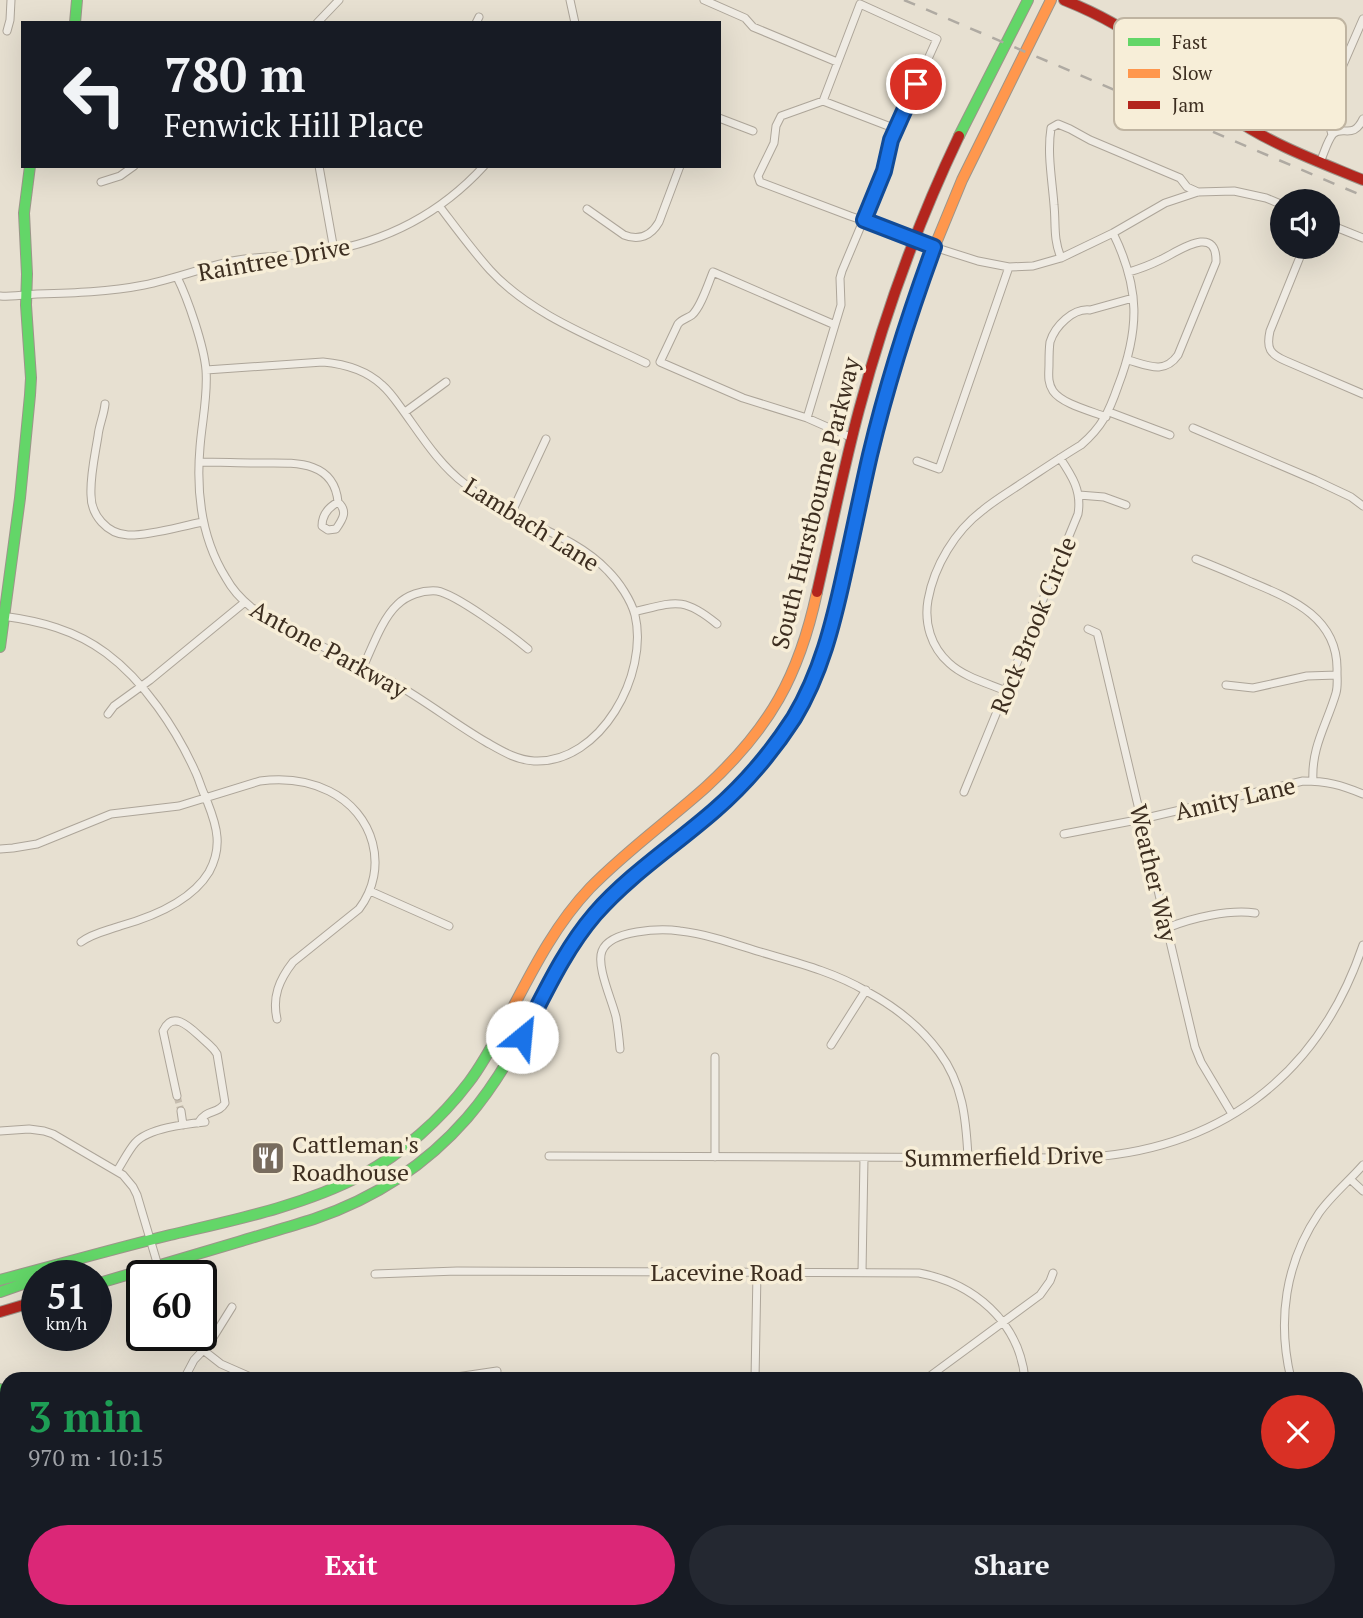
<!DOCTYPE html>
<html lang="en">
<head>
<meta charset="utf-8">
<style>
	body { margin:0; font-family:"PT Serif",serif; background:#242831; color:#f1f3f6; height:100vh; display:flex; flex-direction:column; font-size:26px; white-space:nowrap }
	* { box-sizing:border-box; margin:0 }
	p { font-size:23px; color:#9ea1a6 }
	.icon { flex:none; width:38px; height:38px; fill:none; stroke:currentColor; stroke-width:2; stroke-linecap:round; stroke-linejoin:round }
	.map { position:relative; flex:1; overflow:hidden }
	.details { position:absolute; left:0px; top:1372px; width:1363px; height:247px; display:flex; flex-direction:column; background:#171b24; border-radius:21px 21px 0 0; box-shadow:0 7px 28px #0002 }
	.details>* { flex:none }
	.guide { position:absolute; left:21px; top:21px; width:700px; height:147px; border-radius:0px; box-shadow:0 7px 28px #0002; background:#171b24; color:#f1f3f6; overflow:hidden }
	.fabs { position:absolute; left:1270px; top:189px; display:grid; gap:14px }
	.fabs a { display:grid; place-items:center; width:70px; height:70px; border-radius:50%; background:#171b24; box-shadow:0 7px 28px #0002; font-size:35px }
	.speed { position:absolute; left:21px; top:1260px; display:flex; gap:14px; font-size:35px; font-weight:700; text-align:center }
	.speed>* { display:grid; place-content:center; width:91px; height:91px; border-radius:50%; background:#171b24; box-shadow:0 7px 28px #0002; line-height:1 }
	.speed small { font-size:18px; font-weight:400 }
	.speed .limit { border:4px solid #111; border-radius:10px; background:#fff; color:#111 }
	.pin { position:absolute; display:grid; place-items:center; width:60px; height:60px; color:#fff; margin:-30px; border:4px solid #fff; border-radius:50%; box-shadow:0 2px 7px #0007 }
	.me { position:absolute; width:77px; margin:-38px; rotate:28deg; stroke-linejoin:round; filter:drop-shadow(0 0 5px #0008) }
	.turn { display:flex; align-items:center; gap:24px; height:147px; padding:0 28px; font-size:32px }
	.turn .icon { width:91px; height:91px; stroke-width:2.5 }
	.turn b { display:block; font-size:49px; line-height:60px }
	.round { display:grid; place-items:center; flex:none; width:74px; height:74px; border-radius:37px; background:#242831 }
	.summary { display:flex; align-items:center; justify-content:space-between; height:119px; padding:0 28px }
	h1 { font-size:42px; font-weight:700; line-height:52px; color:#1e9e55 }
	.cta { display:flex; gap:14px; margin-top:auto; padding:14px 28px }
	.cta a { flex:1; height:80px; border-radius:42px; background:#db2777; color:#fff; font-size:28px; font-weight:700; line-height:80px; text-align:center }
	.cta a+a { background:#242831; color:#f1f3f6 }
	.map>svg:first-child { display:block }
</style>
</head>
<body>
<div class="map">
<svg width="1363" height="1618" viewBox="0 0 1363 1618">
	<defs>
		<pattern id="forest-firs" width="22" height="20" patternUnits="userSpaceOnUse" patternTransform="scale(1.75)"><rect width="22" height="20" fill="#d6d7b3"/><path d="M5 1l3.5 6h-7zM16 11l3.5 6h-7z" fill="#b9b99a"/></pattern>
	</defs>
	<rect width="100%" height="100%" fill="#e7e0d1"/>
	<!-- forest -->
	<path fill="url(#forest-firs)" d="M878,1612H1038L1047,1618H865Z"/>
	<!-- water -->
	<path fill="#bcccc2" d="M1038,1612H1173L1169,1618H1047Z"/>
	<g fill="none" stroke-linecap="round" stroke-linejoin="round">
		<!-- stream -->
		<path stroke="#bcccc2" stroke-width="2.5" d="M260,1618L265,1612"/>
		<!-- street-tunnel -->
		<path stroke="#c5bcae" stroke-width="7" stroke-dasharray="7 3.5" stroke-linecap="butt" d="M177,1096L181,1111"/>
		<!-- street casing -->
		<g stroke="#ada599" stroke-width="9">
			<path id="street" d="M570,0L575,23
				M704,0L745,18L753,27L837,62
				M317,23L339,0
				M476,23L479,17
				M7,31L10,20L11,0
				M823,101L781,116L776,126L774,143L758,176L760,182L850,216L914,238L934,247L978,261L1009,267L1033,266L1061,258L1113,233L1165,203L1198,192L1234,191L1266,198L1283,205
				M719,118L753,131
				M1332,135L1329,123L1323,117V111L1363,19
				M1320,162C1324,154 1327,141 1333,134C1343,125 1353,140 1363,119
				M319,166L334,250
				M101,182L120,176L134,166
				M440,207C456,228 472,250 490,270C530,314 594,338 646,363
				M587,209L624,235C639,241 651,236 659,222L680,166
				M1328,224L1363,238
				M1304,247L1270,331C1266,349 1270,354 1286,361L1363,394
				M1061,258C1053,238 1056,225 1054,205C1052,179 1047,153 1051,128L1058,124L1070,129L1090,140L1180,178L1187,187L1198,192
				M177,277C188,299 204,346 206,370C208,396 202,421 200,447C196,493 201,538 226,578C232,589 241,599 251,607C270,621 292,631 313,642C340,655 367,668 394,683C426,701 455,724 486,742C502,751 516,760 534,761C601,764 649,674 635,615C631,600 619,582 608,571C578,539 534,527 496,506C485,500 475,492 465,484C438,464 419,432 399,405C394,398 389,391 382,385C366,370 345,364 323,362L206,370
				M0,296C12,297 25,295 37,294C73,293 109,292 144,285C174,279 202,268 232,261C262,255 292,257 322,252C386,242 440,214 484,166
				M835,325L713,272C708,284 701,307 692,315C688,318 682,319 678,324L660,362L743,398L807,418L850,437
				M1128,360C1147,365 1164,375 1178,355L1216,262C1217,222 1176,253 1160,260C1150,265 1139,269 1129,272
				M105,404C104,415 99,425 98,436C95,455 90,476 91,495C91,515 107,534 128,535C149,536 181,526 203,522
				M405,412L446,382
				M1109,412L1170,435
				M1106,417C1091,411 1062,404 1053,391C1047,382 1049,373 1049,364C1049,357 1049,349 1050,342C1055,326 1073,308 1090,310L1133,298
				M807,418L841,305L840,278L842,271L884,171L891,140L896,129L937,39L860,4L823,101L896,129
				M1193,428L1315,480L1351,497L1363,506
				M917,461L939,469L1009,267
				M200,462C220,462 240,463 260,463C292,463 334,459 338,502C329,507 322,515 322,526L328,530L336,529C343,519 348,511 338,502
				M1079,495L1104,497L1126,505
				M511,514L546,439
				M1196,559C1214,566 1233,574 1251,582C1292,599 1339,618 1337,672C1337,679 1338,686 1336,693C1327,724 1311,747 1313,781
				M634,612C675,602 683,596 717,624
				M2,616C40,621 75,630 106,653C144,681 176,729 195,771C199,779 201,788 205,796C210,809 216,822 217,837C218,849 215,861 209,872C191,902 152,917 120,926C106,931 93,933 81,942
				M1088,629L1097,633L1098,636L1195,1047L1201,1062L1232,1114
				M363,667C372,648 382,619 397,605C407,595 422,590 437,591C456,594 511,635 528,649
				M1226,685L1253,688L1307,676L1337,675
				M1006,691C987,683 964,677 949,663C931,647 924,623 928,600C934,566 955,531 983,510C995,500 1009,492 1022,483C1042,470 1061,457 1081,445C1102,427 1109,412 1118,386C1140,329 1140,288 1113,233
				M108,714L114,706L150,680L245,602
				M964,792L1078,514C1082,491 1072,476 1060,458
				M1064,834L1142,819L1303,781C1327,781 1341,785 1363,794
				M0,849L13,848L37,844L111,814L179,806L260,781C283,778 307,780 329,791C374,813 390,868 359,909L293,962C279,980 272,997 277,1019
				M370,891L449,926
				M1167,928C1191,918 1230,909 1255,913
				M831,1045L866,990
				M620,1049C619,1038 618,1028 616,1017C612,1000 596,966 602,951C610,930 661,928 680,931C706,934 732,943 757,951C794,962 832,971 866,991C894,1006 920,1026 939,1052C963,1084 966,1119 968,1157
				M177,1096L163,1031C174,1007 194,1032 205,1041C210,1046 213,1047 217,1054L225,1103C218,1115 207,1108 198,1123
				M181,1111L183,1125
				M0,1131L29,1129L44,1131L53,1134L123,1175L133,1187L137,1195L161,1276
				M549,1156L1077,1158C1217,1152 1318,1078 1363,945
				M715,1157V1057
				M117,1171C123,1162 128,1151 135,1143C148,1128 186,1124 205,1122
				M1350,1179L1363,1191
				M862,1272L864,1158
				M375,1274L457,1271L919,1273C973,1283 1019,1321 1025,1379
				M184,1335L221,1364L255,1379
				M930,1376L1040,1295L1050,1281L1053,1273
				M184,1379L194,1360L209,1344L232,1307
				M443,1379L497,1371
				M755,1379L757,1272
				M1291,1379C1277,1321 1285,1263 1319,1213C1331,1196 1349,1181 1363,1165
				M1356,1565L1363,1567
				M366,1618L372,1612"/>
		</g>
		<!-- fast casing -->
		<g stroke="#9c958a" stroke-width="12">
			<path id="fast" d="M75,23L77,0
				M959,136L1028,0
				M0,647L20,498L30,395L31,378L26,305L27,274L24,213L30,166
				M807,692L819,667L829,637L879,417L899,347L927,265
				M0,1280C57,1265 113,1249 170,1235C234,1220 303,1206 362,1175C403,1153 441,1119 469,1082C485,1061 497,1037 510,1013
				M96,1284C143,1270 191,1256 238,1242C264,1234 289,1227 314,1219C373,1199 426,1165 467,1118C499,1081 521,1039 542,996
				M0,1292L37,1279
				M0,1389L7,1406"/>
		</g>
		<!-- slow casing -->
		<g stroke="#9c958a" stroke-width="12">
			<path id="slow" d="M927,265L962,180L1051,0
				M510,1013C533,969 555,925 590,888C626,851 668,821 706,787C770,728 799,676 817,592
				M109,1612L113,1618"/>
		</g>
		<!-- jam casing -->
		<g stroke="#9c958a" stroke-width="12">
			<path id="jam" d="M1064,0C1099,14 1131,31 1160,56C1183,75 1204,98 1229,115C1270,144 1317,161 1363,180
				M817,592C831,531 843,470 859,410C884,316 917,224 959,136
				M542,996C564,953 592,913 628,880C665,846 708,819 743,784C770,757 790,726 807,692
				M0,1312L37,1301"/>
		</g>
		<!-- street -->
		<use href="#street" stroke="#efebe3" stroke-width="7"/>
		<!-- fast -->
		<use href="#fast" stroke="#63d668" stroke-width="10"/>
		<!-- slow -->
		<use href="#slow" stroke="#ff974d" stroke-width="10"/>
		<!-- jam -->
		<use href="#jam" stroke="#b3261e" stroke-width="10"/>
		<!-- rail -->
		<path stroke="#afaaa2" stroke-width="2.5" stroke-dasharray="12 12" stroke-linecap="butt" d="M904,0L1363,196"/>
	</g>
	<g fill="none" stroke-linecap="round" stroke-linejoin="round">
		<!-- route casing -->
		<g stroke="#114b97" stroke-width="18">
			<path id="route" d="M522,1037C544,995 564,950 595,914C630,874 675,845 715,810C746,783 772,752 794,718C821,673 833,624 844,574C853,534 861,494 870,455C887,384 909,315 934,247L864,220L884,171L891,140L916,84"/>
		</g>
		<!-- route -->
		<use href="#route" stroke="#1a73e8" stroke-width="12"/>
	</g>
	<!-- icons -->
	<defs>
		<g id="restaurant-square" transform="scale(1.75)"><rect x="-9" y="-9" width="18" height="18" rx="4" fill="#786c5e" stroke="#f7eed8"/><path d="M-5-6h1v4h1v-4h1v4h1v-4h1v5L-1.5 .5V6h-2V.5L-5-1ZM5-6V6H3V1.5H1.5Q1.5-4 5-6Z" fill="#fff"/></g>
	</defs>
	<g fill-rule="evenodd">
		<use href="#restaurant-square" x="268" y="1158"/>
	</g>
	<g text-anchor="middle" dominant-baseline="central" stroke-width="7" stroke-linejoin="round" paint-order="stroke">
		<!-- street labels -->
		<g font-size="24" fill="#3d2e20" stroke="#f7eed8">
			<text transform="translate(274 259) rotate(-10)">Raintree Drive</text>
			<text transform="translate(815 503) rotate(-76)">South Hurstbourne Parkway</text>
			<text transform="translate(532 524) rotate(32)">Lambach Lane</text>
			<text transform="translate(1033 625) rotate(-68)">Rock Brook Circle</text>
			<text transform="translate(329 649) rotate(29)">Antone Parkway</text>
			<text transform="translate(1235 798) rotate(-13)">Amity Lane</text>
			<text transform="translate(1154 873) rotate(77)">Weather Way</text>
			<text transform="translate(1004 1156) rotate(-1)">Summerfield Drive</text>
			<text x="727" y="1272">Lacevine Road</text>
		</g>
		<!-- poi labels -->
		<g font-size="24" fill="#3d2e20" stroke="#f7eed8" text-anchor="start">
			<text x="292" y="1144">Cattleman's<tspan x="292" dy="28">Roadhouse</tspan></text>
		</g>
	</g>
	<!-- legend -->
	<rect x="1114" y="18" width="232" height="112" rx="10" fill="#f7eed8" stroke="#bfb4a1" stroke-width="2"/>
	<rect x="1128" y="38" width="32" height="8" fill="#63d668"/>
	<rect x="1128" y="69" width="32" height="9" fill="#ff974d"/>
	<rect x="1128" y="101" width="32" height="8" fill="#b3261e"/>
	<g font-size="19" fill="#3d2e20">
		<text x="1172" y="49">Fast</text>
		<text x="1172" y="80">Slow</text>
		<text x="1172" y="112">Jam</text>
	</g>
</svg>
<div class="fabs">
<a><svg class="icon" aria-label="sound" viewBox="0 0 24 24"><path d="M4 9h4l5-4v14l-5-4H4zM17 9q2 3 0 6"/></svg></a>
</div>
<div class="speed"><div>51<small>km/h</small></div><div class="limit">60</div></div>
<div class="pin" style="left:916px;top:84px;background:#d93025"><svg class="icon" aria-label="arrive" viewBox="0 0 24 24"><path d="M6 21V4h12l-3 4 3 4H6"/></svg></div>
<svg class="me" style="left:522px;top:1037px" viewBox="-20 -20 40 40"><circle r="19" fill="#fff"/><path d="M0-13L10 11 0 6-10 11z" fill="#1a73e8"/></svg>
<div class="guide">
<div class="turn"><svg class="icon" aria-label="left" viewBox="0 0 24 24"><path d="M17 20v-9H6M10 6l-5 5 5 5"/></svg><div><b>780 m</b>Fenwick Hill Place</div></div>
</div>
<section class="details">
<div class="summary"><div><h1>3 min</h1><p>970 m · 10:15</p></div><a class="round" style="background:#d93025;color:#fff"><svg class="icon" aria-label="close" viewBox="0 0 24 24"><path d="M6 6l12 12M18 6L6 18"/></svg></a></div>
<div class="cta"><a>Exit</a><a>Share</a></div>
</section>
</div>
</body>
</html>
